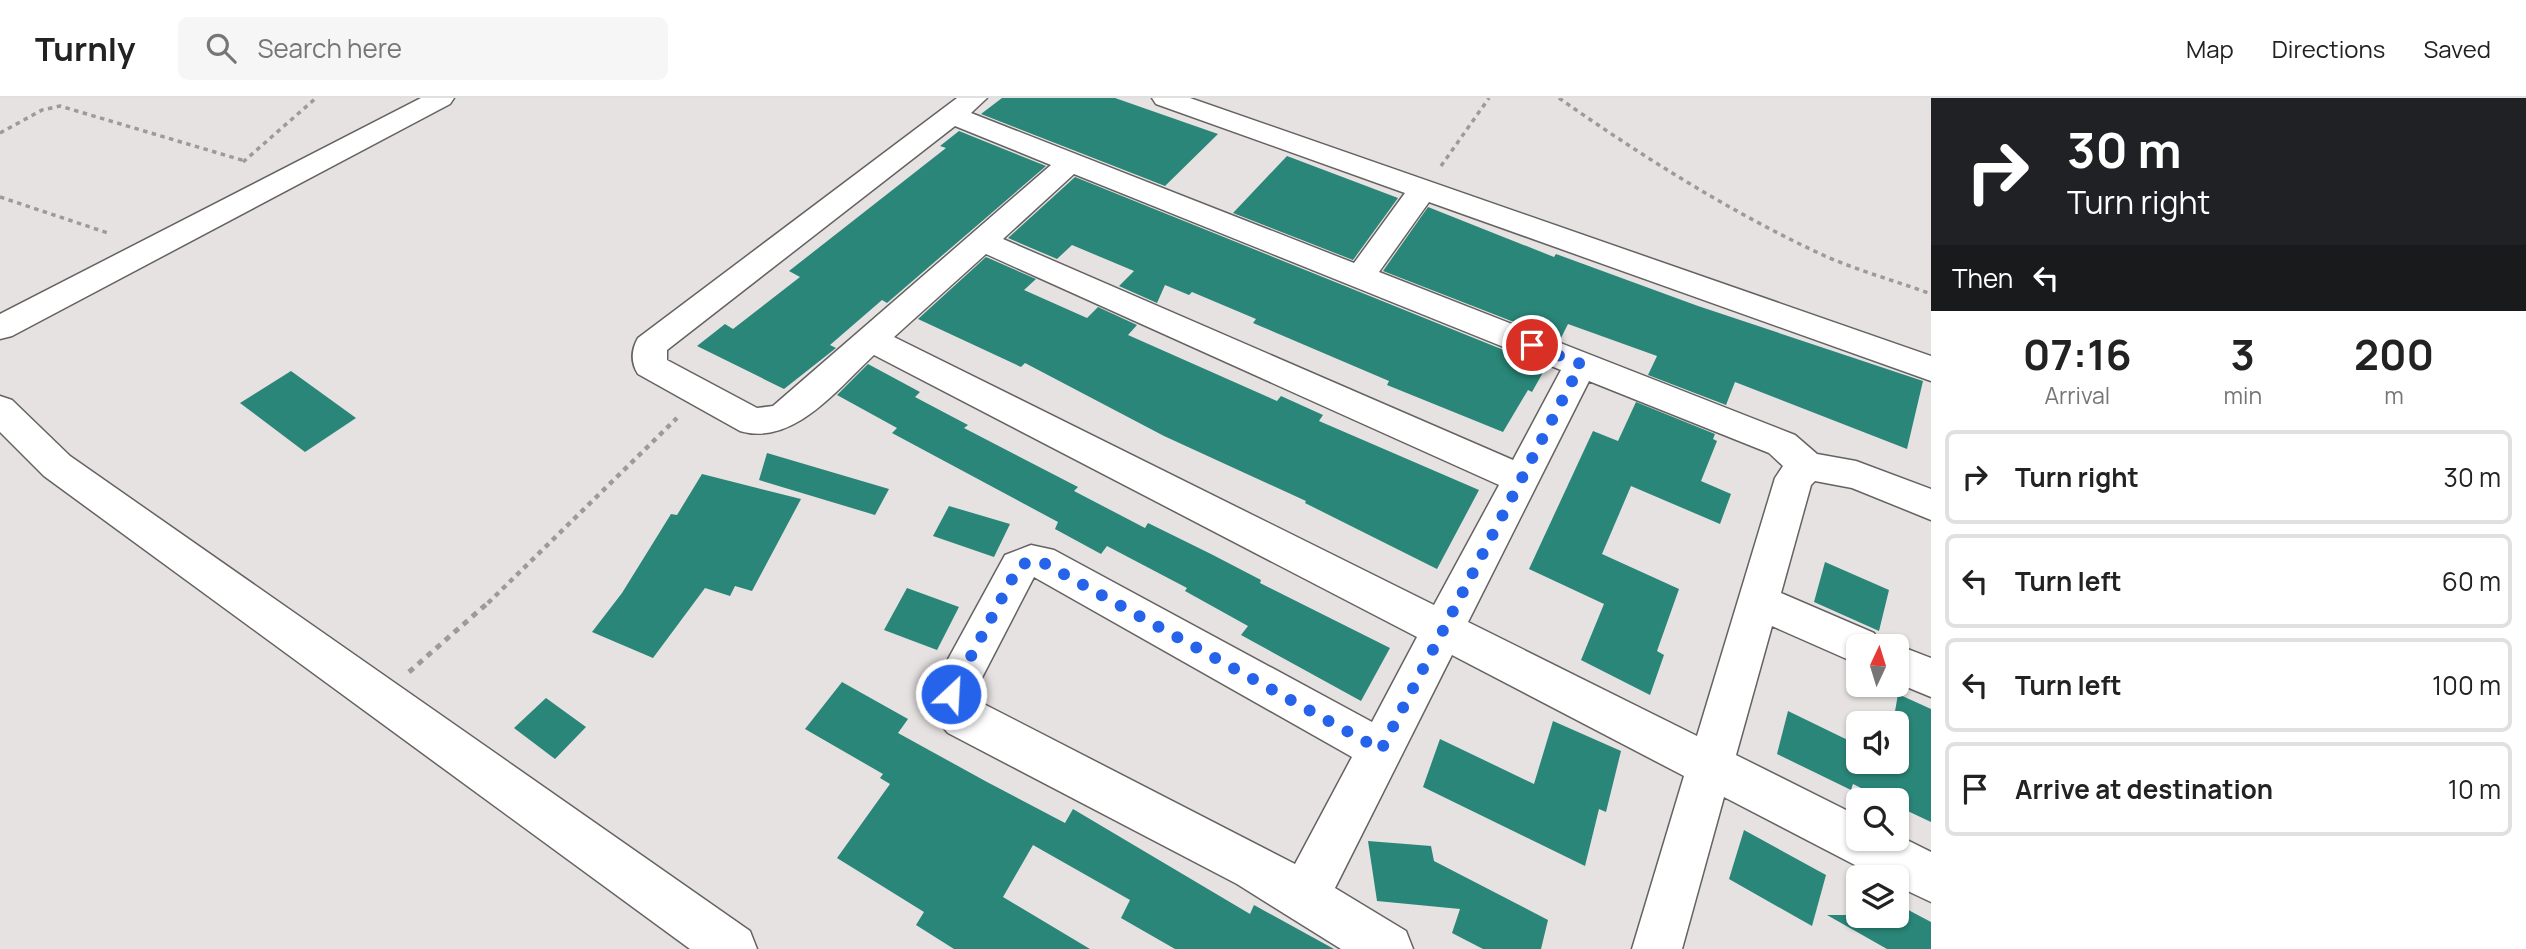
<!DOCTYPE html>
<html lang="en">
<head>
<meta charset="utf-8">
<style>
	body { margin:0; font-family:Manrope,sans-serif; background:#f6f6f6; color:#222; height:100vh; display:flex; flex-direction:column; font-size:26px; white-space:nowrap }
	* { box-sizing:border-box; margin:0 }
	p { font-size:23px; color:#767676 }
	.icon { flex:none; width:38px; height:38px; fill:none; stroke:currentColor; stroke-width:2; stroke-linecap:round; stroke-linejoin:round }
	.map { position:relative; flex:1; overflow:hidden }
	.sheet { display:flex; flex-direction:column; background:#fff; width:595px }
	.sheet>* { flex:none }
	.hud { background:#202124; color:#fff; overflow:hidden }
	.needle { width:46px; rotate:4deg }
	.buttons { position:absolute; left:1846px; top:536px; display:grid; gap:14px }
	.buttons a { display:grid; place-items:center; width:63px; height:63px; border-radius:10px; background:#fff; box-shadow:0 2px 5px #0004; font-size:35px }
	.pin { position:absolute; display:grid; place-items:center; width:60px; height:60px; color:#fff; margin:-30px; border:4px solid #fff; border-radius:50%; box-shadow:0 2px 7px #0007 }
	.me { position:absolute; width:77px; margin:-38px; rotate:25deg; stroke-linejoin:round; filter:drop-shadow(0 0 5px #0008) }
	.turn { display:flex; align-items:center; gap:24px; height:147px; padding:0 21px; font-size:32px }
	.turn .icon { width:91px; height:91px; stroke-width:2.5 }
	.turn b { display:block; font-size:49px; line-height:60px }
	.then { display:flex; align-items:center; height:66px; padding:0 21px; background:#0003; gap:14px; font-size:26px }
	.eta { display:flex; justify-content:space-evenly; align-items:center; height:119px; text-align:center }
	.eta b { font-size:42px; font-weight:700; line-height:49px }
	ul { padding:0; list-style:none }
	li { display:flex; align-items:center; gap:21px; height:94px; margin:0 14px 10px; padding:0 7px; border:4px solid #e0e0e0; border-radius:10px }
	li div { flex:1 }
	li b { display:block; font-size:26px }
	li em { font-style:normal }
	header { display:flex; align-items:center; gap:42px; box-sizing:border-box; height:98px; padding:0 35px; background:#fff; border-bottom:2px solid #e0e0e0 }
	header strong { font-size:33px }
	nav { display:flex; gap:38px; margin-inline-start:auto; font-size:24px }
	.search { width:490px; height:63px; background:#f6f6f6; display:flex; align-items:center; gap:18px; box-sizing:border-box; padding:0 24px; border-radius:10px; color:#767676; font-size:26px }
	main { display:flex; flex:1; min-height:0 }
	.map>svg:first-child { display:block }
</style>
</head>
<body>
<header>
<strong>Turnly</strong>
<div class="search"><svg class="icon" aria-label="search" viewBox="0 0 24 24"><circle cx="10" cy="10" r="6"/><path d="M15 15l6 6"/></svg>Search here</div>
<nav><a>Map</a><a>Directions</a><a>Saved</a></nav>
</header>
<main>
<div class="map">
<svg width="1931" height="851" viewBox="0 0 1931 851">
	<rect width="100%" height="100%" fill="#e6e2e1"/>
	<!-- building -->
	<path fill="#298678" d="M1002,0H1115L1218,36L1165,88L981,16Z
		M959,33L1046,68L887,205L882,202L830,247L836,250L784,291L697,248L725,226L733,231L800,179L789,173L946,50L940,48Z
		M1287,58L1398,100L1353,162L1233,115Z
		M1075,79L1546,269L1532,294L1528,292L1503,334L1387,287L1389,283L1253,225L1256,221L1192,194L1189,197L1165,187L1157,205L1119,188L1134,173L1072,147L1057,161L1008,140Z
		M1428,109L1554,159L1556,156L1698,208L1923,283L1907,351L1735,284L1726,307L1648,277L1657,258L1568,226L1560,242L1383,173Z
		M986,159L1036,181L1024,192L1087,220L1098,209L1137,227L1128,237L1277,303L1281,298L1323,317L1319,323L1479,392L1437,471L1305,405L1306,403L1164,338L1025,265L1021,269L918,221Z
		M868,266L920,294L915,299L968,327L964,330L1078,389L1074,393L1145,430L1148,425L1211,456L1261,482L1260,485L1390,550L1361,603L1241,537L1248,528L1185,493L1187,490L1107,448L1101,456L1055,431L1058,424L892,335L897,330L837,297Z
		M291,273L356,320L305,354L240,305Z
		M1636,304L1715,336L1713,341L1717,343L1701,383L1731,396L1720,426L1631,388L1602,456L1679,491L1657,553L1664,557L1650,597L1581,562L1604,506L1529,471L1593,333L1618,343Z
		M767,355L889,391L875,417L759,382Z
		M702,376L801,401L752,493L735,488L730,498L705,490L653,560L592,534L622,495L671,416L677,417Z
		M949,408L1010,426L994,459L933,438Z
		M1825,464L1889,492L1879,533L1814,504Z
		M907,490L959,509L937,552L884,532Z
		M842,584L908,621L898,635L987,684L1065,725L1073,711L1250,816L1254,807L1334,851H1175L1121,820L1130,802L1033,747L1003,799L1090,851H954L916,827L924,814L837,760L890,686L880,680L883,676L805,631Z
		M1898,596L1931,611V724L1897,708V702H1885L1853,686L1851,692L1777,656L1788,613L1858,647V663H1897V625H1893Z
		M546,600L586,629L555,661L514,630Z
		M1553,623L1621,653L1606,714L1599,711L1585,768L1423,689L1440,641L1534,686Z
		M1744,732L1826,777L1812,828L1729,781Z
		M1368,743L1431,748L1434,763L1548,822L1541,851H1483L1452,835L1460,811L1377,803Z
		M1897,806L1931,824V851H1887L1827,817H1897Z"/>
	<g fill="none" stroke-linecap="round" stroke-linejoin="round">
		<!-- minor casing -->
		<g stroke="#666262" stroke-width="3">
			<path id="minor" d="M421,0H454L450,6L12,238L0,241V216Z
				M957,0H987L971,15L1354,165L1405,95L1156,6L1152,0H1190L1931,258V283L1429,104L1379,174L1795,337L1817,356L1856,363L1931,391V422L1852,390L1815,383L1811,387L1781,495L1874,535L1880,548H1858V566L1772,528L1736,657L1858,718V740H1897V737L1931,754V804L1897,788V779H1878L1724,699L1682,851H1632L1684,678L1452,557L1335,790L1406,833L1413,851H1341L1237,786L948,635L939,625L929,596L1005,457L1031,447L1054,452L1372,624L1417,539L874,257C839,289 794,349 740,333L638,276C631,265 631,252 638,240ZM955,28L1051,67L773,308L757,310L667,262V252ZM1074,76L1561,272L1513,362L1003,141ZM986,156L1499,387L1434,507L894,239ZM1589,283L1769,355L1783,368L1775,380L1697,638L1468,524ZM1034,479L1352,659L1295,766L974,601L973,597Z
				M0,298L12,302L70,358L750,833L757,851H690L44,378L0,334Z
				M1897,547L1931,560V599L1897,585V548H1894Z"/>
		</g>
		<!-- path-far2 -->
		<path stroke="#9d9a99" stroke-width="3.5" stroke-dasharray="4.5 4.5" stroke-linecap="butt" d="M1559,0C1643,59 1732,115 1825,158C1859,173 1896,183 1931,196
			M0,35L42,12L60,8L245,63
			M243,64L316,0
			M1441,68L1489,0
			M0,99L111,136"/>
		<!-- path-far1 -->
		<path stroke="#9d9a99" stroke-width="4.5" stroke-dasharray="5 5" stroke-linecap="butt" d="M488,505L677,320"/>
		<!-- path -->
		<path stroke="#9d9a99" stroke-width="5" stroke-dasharray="6 6" stroke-linecap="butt" d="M409,574L490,503"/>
		<!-- minor -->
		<use href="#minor" fill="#fff" fill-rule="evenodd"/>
	</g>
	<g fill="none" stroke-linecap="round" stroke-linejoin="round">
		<!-- route -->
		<path stroke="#2563eb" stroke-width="12" stroke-dasharray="0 21.6" d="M951,596L1019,468L1031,463H1040L1381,652L1581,266L1532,247"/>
	</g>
</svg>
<div class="buttons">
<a><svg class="needle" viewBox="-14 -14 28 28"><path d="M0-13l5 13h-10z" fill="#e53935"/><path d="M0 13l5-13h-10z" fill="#767676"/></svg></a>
<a><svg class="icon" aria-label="sound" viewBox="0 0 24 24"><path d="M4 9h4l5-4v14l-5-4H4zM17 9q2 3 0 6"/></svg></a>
<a><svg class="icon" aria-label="search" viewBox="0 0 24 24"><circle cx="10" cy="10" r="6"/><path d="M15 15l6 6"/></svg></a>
<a><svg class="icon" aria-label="layers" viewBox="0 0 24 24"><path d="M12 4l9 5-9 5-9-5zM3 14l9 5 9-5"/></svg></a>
</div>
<div class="pin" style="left:1532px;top:247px;background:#d93025"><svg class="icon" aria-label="arrive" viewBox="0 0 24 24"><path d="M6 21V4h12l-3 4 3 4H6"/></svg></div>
<svg class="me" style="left:951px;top:596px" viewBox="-20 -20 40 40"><circle r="17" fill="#2563eb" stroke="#fff" stroke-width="3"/><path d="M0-11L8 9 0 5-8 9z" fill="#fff"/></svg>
</div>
<section class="sheet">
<div class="hud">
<div class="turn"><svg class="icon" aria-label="right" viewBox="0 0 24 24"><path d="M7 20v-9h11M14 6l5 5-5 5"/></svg><div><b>30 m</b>Turn right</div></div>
<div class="then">Then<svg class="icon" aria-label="left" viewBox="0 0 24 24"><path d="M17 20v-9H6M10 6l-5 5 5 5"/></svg></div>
</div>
<div class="eta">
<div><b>07:16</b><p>Arrival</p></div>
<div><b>3</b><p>min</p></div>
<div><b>200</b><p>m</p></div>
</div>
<ul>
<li><svg class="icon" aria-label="right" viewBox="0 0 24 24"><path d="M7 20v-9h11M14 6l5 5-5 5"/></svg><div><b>Turn right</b></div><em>30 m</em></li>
<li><svg class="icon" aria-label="left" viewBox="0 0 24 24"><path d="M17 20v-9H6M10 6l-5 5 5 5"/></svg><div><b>Turn left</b></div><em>60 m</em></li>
<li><svg class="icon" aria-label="left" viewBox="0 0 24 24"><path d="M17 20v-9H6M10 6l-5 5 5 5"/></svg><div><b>Turn left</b></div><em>100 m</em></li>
<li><svg class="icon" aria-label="arrive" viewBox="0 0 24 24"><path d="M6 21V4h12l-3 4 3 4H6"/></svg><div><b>Arrive at destination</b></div><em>10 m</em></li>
</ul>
</section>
</main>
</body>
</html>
